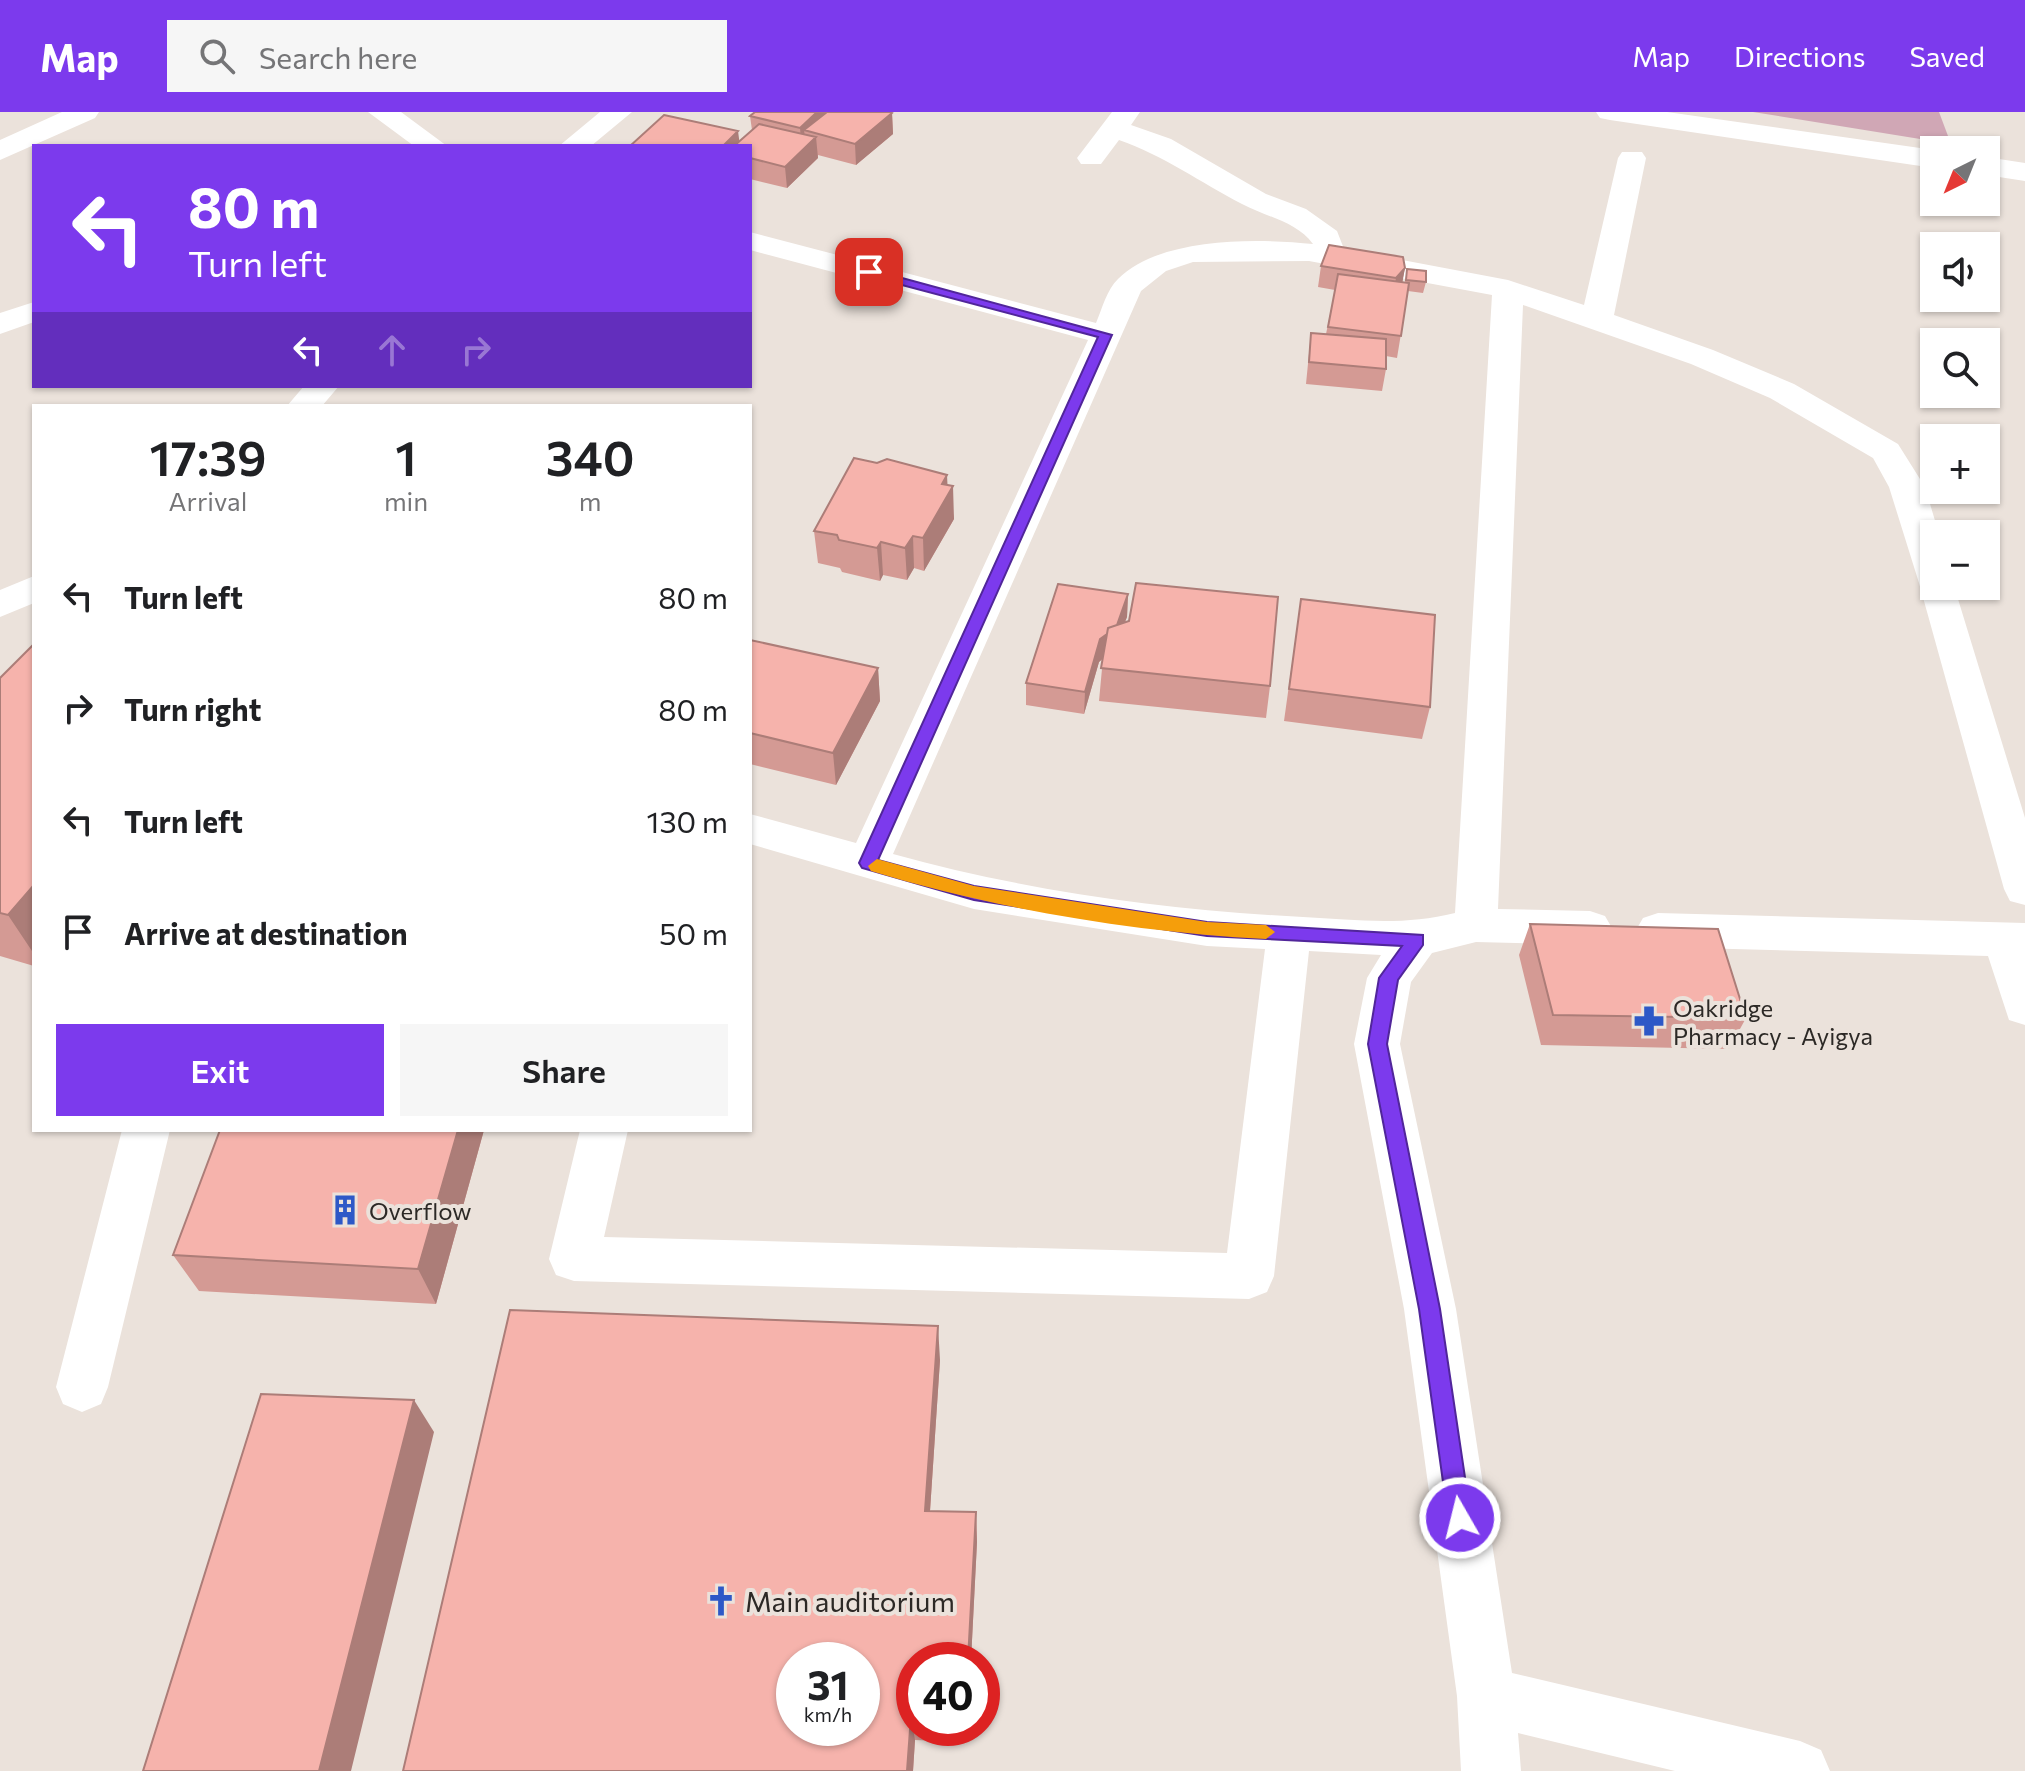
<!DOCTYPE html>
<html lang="en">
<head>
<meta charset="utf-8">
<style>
	body { margin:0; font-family:Commissioner,sans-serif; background:#f6f6f6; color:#202124; height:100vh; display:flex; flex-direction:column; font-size:30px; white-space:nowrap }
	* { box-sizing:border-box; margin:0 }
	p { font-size:26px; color:#757577 }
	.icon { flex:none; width:44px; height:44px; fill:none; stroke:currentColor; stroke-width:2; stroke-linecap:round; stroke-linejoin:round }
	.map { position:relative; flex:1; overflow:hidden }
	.details { position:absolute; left:32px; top:292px; width:720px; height:728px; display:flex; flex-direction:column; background:#fff; border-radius:0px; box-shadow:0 2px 6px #0004 }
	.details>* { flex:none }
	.guide { position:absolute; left:32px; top:32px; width:720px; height:244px; border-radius:0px; box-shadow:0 2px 6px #0004; background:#7c3aed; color:#fff; overflow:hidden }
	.needle { width:52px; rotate:223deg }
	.buttons { position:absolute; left:1920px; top:24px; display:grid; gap:16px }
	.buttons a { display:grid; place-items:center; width:80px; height:80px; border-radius:0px; background:#fff; box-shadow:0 2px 6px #0004; font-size:40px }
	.speed { position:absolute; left:776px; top:1530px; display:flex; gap:16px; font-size:40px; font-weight:700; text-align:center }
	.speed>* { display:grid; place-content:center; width:104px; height:104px; border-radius:50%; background:#fff; box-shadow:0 2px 6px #0004; line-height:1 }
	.speed small { font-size:20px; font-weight:400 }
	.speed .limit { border:12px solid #d22; background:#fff; color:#111 }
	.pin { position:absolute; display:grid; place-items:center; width:68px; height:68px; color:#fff; margin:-34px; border-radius:16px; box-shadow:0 4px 12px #0006 }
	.me { position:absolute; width:88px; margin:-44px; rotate:352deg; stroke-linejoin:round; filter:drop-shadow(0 0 6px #0008) }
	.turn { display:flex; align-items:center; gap:28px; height:168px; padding:0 24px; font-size:36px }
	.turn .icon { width:104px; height:104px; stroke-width:2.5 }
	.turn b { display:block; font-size:56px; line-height:68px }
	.lanes { display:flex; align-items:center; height:76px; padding:0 24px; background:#0003; justify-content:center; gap:40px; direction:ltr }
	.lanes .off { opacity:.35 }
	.eta { display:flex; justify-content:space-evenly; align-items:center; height:136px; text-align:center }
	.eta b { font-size:48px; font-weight:600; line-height:56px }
	.action { display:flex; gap:16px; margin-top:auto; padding:16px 24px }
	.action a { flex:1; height:92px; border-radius:0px; background:#7c3aed; color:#fff; font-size:32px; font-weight:600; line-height:92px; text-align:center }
	.action a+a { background:#f6f6f6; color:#202124 }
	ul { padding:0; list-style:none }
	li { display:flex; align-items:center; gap:24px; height:112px; padding:0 24px }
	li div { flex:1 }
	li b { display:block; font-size:30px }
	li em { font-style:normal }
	header { display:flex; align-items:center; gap:48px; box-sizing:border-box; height:112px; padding:0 40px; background:#7c3aed; color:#fff }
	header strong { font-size:38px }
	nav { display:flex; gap:44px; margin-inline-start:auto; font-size:28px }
	.search { width:560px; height:72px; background:#f6f6f6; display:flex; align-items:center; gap:20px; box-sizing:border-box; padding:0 28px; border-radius:0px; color:#757577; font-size:30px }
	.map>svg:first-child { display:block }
</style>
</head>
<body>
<header>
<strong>Map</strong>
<div class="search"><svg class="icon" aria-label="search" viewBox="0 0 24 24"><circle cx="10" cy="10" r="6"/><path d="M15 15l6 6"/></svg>Search here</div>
<nav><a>Map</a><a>Directions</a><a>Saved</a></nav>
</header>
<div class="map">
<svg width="2025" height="1659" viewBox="0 0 2025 1659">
	<rect width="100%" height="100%" fill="#ebe2db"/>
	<!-- green -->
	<path fill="#d0a7b5" d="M1753,0H1939L1951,32Z"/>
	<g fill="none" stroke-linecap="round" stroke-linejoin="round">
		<!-- minor -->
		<path fill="#fff" fill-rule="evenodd" d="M62,0H99L95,6L0,48V28Z
			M368,0H401L447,34H414Z
			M600,0H632L591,34H559Z
			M1112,0H1140L1131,13L1171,27L1266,82L1306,97L1337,119L1344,137L1508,168L1584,193L1618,46L1622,40H1642L1646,46L1614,203L1713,238L1794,272L1898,332L1925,375L1939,422H1934V474H1954L2025,706V793L2010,789L2004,777L1919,471L1889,375L1873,346L1770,286L1691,252L1523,193L1498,797L1590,799L1605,804L1612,816L1605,828L1590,833L1476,830L1432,841L1411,870L1400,932L1456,1197L1512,1561L1800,1629L1821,1638L1830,1659H1675L1518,1621L1521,1659H1461L1457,1584L1404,1197L1354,932L1367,866L1381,843L1309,839L1274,1164L1267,1180L1249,1187L574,1169L556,1163L549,1147L580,1018H628L604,1125L1227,1141L1265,837L1207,834L974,797L750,732V702L856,731L1088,228L750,138V120L1096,211C1102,197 1107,177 1118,167C1160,125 1256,126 1313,132C1296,109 1266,105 1242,92C1201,71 1163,43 1119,28L1101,52H1081L1077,46ZM1309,149L1492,183L1455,801C1404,814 1356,808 1303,805C1165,798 1026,779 893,742L1141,179L1166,159L1193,150Z
			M1596,0H1667L1934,38V56L1610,8L1600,6Z
			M1986,45L2025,51V69L1986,63Z
			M34,190V210L0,222V201Z
			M304,274H339L322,294H287Z
			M34,464V491L0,505V478Z
			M1658,801L2025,811V913L2009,908L1988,844L1658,835L1643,830L1636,818L1643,806Z
			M122,1018H170L108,1275L101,1292L82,1300L63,1292L56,1275Z"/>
	</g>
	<!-- wall -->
	<path fill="#d49a94" d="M892,1L893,22L856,53L818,43V46L787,76L750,67V34L740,29L752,18L750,4Z
		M1321,154L1405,156L1402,170H1405L1407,157L1426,170L1423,181L1408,179L1397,246L1386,244V257L1382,279L1306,272L1311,221L1326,222L1335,178L1318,175Z
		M948,373L954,407L924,459L914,456L907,468L883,463L880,469L842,460L840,456L818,451L814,419Z
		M1128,482L1127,505L1124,511L1270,574L1266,606L1099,589L1103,546L1099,550L1084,602L1026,593V571Z
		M1301,487L1430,595L1422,627L1284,609Z
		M750,528L878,556L880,589L836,673L750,652Z
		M34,532V854L0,844V566Z
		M1530,812L1746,906L1729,937L1541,933L1519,843Z
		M484,1018L436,1192L199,1179L173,1143Z
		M940,1248L930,1399L976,1400L977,1430L971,1548H914V1616H968L967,1630L915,1628L913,1659H403Z"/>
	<!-- shaded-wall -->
	<path fill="#ac7d78" d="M817,0H830L804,18L806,34L802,37L800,16Z
		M892,1L893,22L856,53L855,32Z
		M738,19L740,34H723Z
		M816,25L818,46L787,76L785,55Z
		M1405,156L1401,178L1392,188L1396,166Z
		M947,363L948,383L953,374L954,407L924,459L923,426L942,372Z
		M913,424L914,456L907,468L905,436Z
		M881,430L883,463L880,469L877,436Z
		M1128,482L1127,505L1115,536L1099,550L1084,602L1085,580L1100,527Z
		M878,556L880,589L836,673L833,641Z
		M34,773V842L8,803Z
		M458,1018H484L436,1192L418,1157Z
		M938,1214L940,1248L928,1429L925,1399Z
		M414,1288L434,1320L351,1659H319Z
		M976,1400L977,1430L971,1548H968Z
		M911,1604L915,1628L913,1659H907Z"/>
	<!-- building -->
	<path fill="#f6b3ac" stroke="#ac7d78" stroke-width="2" fill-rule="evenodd" d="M755,0H817L800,16L750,4Z
		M827,0H890L892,1L855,32L804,18Z
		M664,3L738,19L723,34H630Z
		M759,12L816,25L785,55L750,46V34H734Z
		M1329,133L1403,145L1405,156L1396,166L1321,154Z
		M1407,157L1426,159V170L1406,168Z
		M1338,162L1409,171L1401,224L1328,215Z
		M1311,221L1386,227V257L1309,250Z
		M854,346L877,351L887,347L947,363L942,372L953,374L923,426L913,424L905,436L881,430L877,436L839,428L837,423L814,419Z
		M1136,471L1278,485L1270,574L1101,556L1108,516L1129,509Z
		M1058,472L1128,482L1117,513L1108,516L1107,522L1100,527L1085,580L1026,571Z
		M1301,487L1435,503L1430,595L1289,577Z
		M750,528L878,556L833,641L750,621Z
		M34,532V773L8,803L0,801V566Z
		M1530,812L1718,817L1746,906L1553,903Z
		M220,1018H458L418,1157L173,1143Z
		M510,1198L938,1214L925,1399L976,1400L968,1548H914V1604H911L907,1659H403ZM794,1548H862V1616H794Z
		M261,1282L414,1288L319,1659H143Z"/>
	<!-- route -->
	<path fill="#7c3aed" stroke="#51269a" stroke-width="2" d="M869,157L1112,223L878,748L974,774L1207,810L1423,823V833L1398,868L1387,932L1440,1197L1471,1406L1468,1414L1460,1417L1452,1414L1448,1406L1419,1197L1368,932L1379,866L1402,834L1207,824L974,788L862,756L859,751L1098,225L864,163V158Z"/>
	<!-- slow -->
	<path fill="#f59e0b" d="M877,747L974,774L1207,810L1266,813L1275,820L1266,827C1135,820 995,797 871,759L868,754Z"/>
	<!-- icons -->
	<defs>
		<g id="pharmacy-bare" transform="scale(2.4)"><path d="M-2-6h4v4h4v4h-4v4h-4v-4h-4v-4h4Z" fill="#2d58c7" stroke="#ebe2db" stroke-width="2.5" paint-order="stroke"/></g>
		<g id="building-bare" transform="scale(2.4)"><path d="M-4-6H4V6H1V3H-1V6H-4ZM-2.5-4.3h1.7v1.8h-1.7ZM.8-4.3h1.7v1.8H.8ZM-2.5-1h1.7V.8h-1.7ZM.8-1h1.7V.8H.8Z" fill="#2d58c7" stroke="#ebe2db" stroke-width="2.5" paint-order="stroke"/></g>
		<g id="church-bare" transform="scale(2.4)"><path d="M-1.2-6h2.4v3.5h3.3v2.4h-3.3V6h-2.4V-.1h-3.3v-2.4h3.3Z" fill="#2d58c7" stroke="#ebe2db" stroke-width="2.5" paint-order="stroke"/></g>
	</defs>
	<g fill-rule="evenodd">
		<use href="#pharmacy-bare" x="1649" y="909"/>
		<use href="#building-bare" x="345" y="1098"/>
		<use href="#church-bare" x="721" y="1489"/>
	</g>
	<g text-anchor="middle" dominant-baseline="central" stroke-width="8" stroke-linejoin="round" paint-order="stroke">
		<!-- poi labels -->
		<g font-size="24" fill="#2c2926" stroke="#ebe2db" text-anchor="start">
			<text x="1673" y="895">Oakridge<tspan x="1673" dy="28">Pharmacy - Ayigya</tspan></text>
			<text x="369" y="1098">Overflow</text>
		</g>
		<!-- near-poi labels -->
		<g font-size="28" fill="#2c2926" stroke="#ebe2db" text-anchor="start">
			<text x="745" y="1489">Main auditorium</text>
		</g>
	</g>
</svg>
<div class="buttons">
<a><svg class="needle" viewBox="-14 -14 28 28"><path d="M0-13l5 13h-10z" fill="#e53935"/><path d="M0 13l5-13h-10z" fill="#757577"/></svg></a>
<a><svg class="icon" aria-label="sound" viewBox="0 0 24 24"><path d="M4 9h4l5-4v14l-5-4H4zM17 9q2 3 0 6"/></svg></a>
<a><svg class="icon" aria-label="search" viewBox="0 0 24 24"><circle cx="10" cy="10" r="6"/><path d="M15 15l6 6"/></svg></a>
<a>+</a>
<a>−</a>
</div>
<div class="speed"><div>31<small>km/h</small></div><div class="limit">40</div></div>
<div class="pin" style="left:869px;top:160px;background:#d93025"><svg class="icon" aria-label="arrive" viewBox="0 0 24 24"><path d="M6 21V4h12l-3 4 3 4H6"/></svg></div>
<svg class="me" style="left:1460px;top:1406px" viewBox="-20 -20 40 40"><circle r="17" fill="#7c3aed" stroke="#fff" stroke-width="3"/><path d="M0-11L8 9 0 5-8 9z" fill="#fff"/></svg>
<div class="guide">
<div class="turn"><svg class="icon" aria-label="left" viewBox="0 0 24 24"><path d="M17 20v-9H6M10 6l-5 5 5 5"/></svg><div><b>80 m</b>Turn left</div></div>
<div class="lanes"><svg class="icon" aria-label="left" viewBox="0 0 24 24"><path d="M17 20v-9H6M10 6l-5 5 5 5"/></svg><svg class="icon off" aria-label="ahead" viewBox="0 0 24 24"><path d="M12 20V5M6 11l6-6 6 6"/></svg><svg class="icon off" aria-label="right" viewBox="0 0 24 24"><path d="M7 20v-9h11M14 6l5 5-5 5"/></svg></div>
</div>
<section class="details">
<div class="eta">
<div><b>17:39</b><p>Arrival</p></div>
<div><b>1</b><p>min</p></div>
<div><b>340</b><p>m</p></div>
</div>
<ul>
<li><svg class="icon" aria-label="left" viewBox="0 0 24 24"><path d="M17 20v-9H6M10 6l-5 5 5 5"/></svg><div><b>Turn left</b></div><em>80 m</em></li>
<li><svg class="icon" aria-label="right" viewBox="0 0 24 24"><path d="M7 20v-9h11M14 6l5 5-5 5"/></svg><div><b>Turn right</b></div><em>80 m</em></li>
<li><svg class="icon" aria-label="left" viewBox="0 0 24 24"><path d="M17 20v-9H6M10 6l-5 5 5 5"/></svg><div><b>Turn left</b></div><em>130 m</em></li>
<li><svg class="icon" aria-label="arrive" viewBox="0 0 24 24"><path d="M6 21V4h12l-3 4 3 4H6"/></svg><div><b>Arrive at destination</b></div><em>50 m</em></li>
</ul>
<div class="action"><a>Exit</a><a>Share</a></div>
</section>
</div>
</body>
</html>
